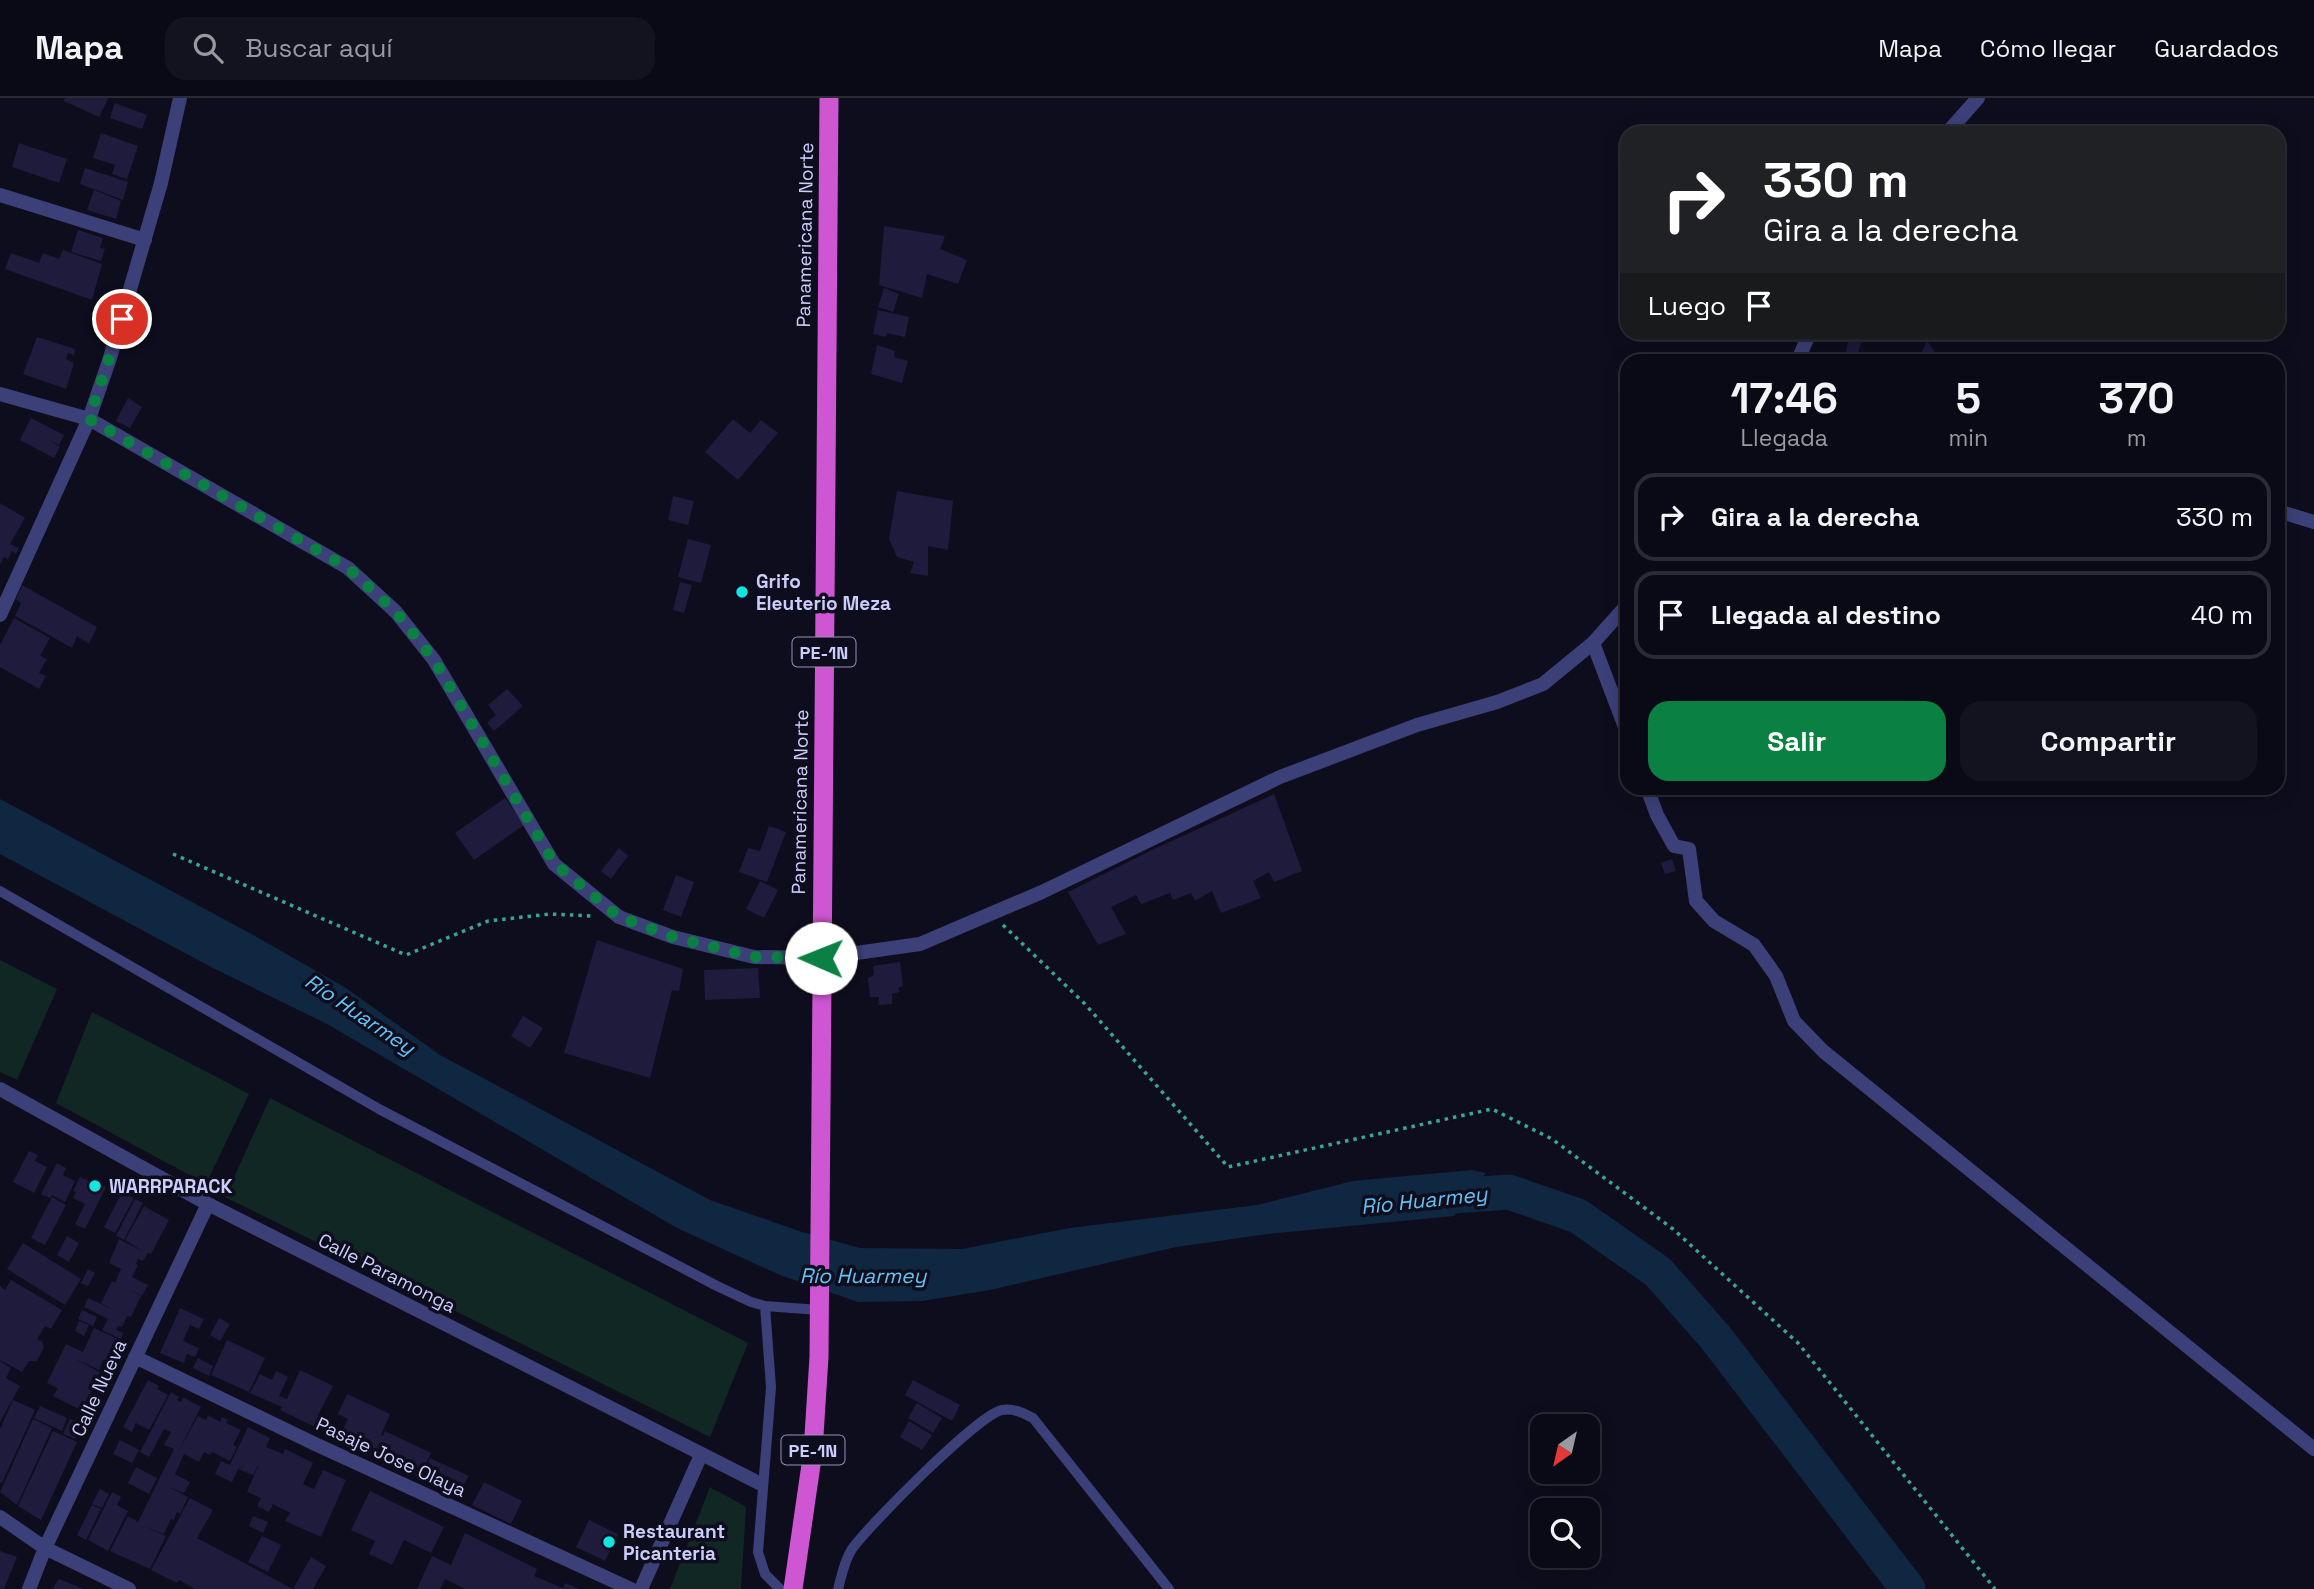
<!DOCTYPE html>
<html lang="es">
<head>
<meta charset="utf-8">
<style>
	body { margin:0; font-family:"Space Grotesk",sans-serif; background:#13131f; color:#f1f3f6; height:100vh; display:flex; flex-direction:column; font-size:26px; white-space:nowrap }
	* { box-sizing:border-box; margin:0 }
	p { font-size:23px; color:#999aa1 }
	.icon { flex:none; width:38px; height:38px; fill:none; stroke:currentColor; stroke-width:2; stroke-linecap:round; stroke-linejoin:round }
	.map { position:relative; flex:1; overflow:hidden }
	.side { position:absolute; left:1620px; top:256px; width:665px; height:441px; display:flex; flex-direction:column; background:#0a0a16; border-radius:21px; box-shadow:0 4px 18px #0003,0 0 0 2px #2a2b35 }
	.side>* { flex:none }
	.guide { position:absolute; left:1620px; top:28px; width:665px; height:214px; border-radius:21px; box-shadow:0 4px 18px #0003,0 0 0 2px #2a2b35; background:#202124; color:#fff; overflow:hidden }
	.needle { width:46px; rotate:214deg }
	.fabs { position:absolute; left:1530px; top:1316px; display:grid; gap:14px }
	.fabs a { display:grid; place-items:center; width:70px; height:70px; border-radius:14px; background:#0a0a16; box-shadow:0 4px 18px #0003,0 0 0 2px #2a2b35; font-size:35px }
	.pin { position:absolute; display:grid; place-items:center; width:60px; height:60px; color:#fff; margin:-30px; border:4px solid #fff; border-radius:50%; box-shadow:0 2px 7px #0007 }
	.me { position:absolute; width:77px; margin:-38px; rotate:271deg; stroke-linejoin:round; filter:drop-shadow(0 0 5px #0008) }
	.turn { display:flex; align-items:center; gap:24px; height:147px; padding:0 28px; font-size:32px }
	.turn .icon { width:91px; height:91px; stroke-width:2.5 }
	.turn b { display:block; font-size:49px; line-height:60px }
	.then { display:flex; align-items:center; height:66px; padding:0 28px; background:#0003; gap:14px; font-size:26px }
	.eta { display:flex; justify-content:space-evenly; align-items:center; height:119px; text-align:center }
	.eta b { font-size:42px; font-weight:700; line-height:49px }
	.cta { display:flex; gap:14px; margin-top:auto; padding:14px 28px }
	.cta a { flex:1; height:80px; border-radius:21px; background:#0b8043; color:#fff; font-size:28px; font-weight:700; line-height:80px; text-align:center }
	.cta a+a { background:#13131f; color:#f1f3f6 }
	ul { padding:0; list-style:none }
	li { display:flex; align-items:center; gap:21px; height:88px; margin:0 14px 10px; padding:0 14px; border:4px solid #2a2b35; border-radius:21px }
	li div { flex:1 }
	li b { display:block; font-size:26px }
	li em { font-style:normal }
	header { display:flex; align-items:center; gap:42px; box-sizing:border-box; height:98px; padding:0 35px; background:#0a0a16; border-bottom:2px solid #2a2b35 }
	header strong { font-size:33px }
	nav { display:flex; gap:38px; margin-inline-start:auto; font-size:24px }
	.search { width:490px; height:63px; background:#13131f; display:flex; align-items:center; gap:18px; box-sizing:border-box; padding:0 24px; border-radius:21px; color:#999aa1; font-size:26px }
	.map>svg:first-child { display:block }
</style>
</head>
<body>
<header>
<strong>Mapa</strong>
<div class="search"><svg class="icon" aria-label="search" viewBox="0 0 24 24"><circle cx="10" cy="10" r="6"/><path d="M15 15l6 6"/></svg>Buscar aquí</div>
<nav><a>Mapa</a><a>Cómo llegar</a><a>Guardados</a></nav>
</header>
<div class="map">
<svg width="2314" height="1491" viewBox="0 0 2314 1491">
	<rect width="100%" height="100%" fill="#0e0d1d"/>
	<!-- green -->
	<path fill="#112724" d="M0,862L57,891L17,982L0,974Z
		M92,914L249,996L206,1086L56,1005Z
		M270,1000L748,1245L710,1339L225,1099Z
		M710,1389L746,1409L741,1491H670Z"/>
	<!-- water -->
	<path fill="#0f2740" d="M0,701L246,833L346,890L440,957L710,1102L802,1134L860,1150L962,1151L1070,1130L1257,1107L1353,1083L1472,1072L1486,1075L1454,1118L1267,1136L1176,1149L990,1192L922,1203L858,1204L780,1177L677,1130L327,926L213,870L0,756Z"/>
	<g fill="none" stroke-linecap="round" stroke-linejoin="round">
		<!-- river -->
		<path stroke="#0f2740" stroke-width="35" d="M1425,1100L1509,1094L1578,1118L1658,1174L1716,1240L1908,1491"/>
	</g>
	<!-- building -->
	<path fill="#1e1b3d" d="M65,0H106L108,1L99,19L64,3Z
		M115,5L147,17L142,31L110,20Z
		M101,35L138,48L127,81L112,76L115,67L93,60Z
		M19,45L67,61L59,85L12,69Z
		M85,70L128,84L123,102L80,86Z
		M94,92L121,103L116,121L87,112Z
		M884,128L945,138L940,151L967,162L958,186L927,176L922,200L879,187Z
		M78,132L103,140L100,150L105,151L101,163L71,154Z
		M63,152L102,166L92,202L5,171L11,155L39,165L43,155L59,161Z
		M884,190L899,196L893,214L878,209Z
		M878,212L909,219L905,239L887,235L886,239L873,236Z
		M1851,234H1864L1857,259L1845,256Z
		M37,239L75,251L74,257L68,255L66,261L74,265L66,291L23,276Z
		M1927,243L1941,262H1918Z
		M877,247L895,253L894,259L908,263L902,285L871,276Z
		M128,300L142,309L130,330L116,323Z
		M31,320L64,337L59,347L49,342L60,349L54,360L20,342Z
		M733,321L750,335L761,322L778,335L738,382L705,354Z
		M897,393L953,403L948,452L928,448V478L910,475L914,464L897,459L889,441Z
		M673,398L694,403L688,427L668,422Z
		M0,405L25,420L10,446L19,450L16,456L12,453L8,461L4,459L0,467Z
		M688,441L711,447L701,485L678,479Z
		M680,484L692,487L684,515L673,512Z
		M22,487L97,529L89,546L77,538L72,550L15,518L21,505L16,501Z
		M14,520L50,540L40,558L47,561L39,575L46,578L39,591L0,569V547Z
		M507,591L523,608L494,633L487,625L496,617L488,607Z
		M1274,696L1302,773L1274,784L1269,774L1253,783L1261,800L1221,815L1212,793L1195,803L1191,795L1173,802L1170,795L1141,806L1136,797L1111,809L1126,836L1098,847L1068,794L1152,752Z
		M505,700L524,727L474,762L455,735Z
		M769,728L786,734L767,784L739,774L748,750L760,753Z
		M619,750L628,758L611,781L601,773Z
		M1672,761L1676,773L1665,776L1661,765Z
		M676,777L694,784L681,819L663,812Z
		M760,783L778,792L764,820L746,811Z
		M597,842L683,871L679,893L672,892L650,980L564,955Z
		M900,864L903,888L898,890L900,894L892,896V906L878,907L879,899H870L868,880L874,877L873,868Z
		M758,870L760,900L705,902L704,872Z
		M523,918L543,930L530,950L511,938Z
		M29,1053L38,1057L35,1063L47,1069L34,1095L13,1084Z
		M57,1065L66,1070L63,1077L75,1083L65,1104L52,1097L50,1100L41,1096Z
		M80,1079L95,1086L96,1083L106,1089L85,1131L75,1126L85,1106L73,1100L76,1094L73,1093Z
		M122,1094L134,1100L115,1135L104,1129Z
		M52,1099L66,1107L45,1147L31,1140Z
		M135,1101L143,1105L124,1142L116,1138Z
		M144,1108L169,1122L151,1156L148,1155L143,1163L138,1161L136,1166L138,1167L132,1179L148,1187L142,1198L126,1190L141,1198L131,1219L127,1218L122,1229L118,1228L116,1232L123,1235L121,1241L102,1232L108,1221L84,1209L88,1200L116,1213L101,1205L112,1183L115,1185L121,1171L109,1165L119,1141L144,1154L125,1142Z
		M67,1138L79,1145L69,1164L57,1157Z
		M23,1145L81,1181L65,1207L7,1171Z
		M88,1171L95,1175L88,1188L81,1185Z
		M11,1182L62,1212L51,1231L45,1228L37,1241L42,1244L44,1249L37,1263H29L22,1274L0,1262V1188L5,1192Z
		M180,1210L204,1221L199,1231L190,1227L183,1243L199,1250L195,1259L187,1256L184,1265L160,1255Z
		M82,1212L97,1219L93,1228L78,1221Z
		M219,1220L230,1226L220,1243L210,1237Z
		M79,1223L89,1227L84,1238L75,1233Z
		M94,1230L118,1241L108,1264L103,1262L99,1272L74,1260L101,1275L81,1312L53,1298L58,1290L47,1285L66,1246L83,1254Z
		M227,1242L265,1260L249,1294L211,1277Z
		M198,1260L213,1268L209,1278L193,1270Z
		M0,1263L11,1270L6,1280L20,1288L0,1324Z
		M300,1272L333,1288L318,1317L322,1319L317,1330L280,1312L282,1309L250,1295L260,1276L272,1282L276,1273L288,1279L279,1298L287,1301Z
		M148,1282L159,1288L157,1291L168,1297L149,1332L136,1325L132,1334L123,1329Z
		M913,1282L960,1307L952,1323L905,1297Z
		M171,1294L179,1299L177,1302L181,1304L183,1299L201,1309L178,1354L198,1318L206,1322L208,1317L220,1324L222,1319L228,1322L226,1325L241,1332L233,1347L237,1349L230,1363L212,1354L210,1357L204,1354L199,1364L184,1356L175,1376L190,1384L184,1395L169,1389L188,1399L180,1416L177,1414L174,1422L171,1421L164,1436L143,1427L166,1438L150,1471L110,1453L128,1418L138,1424L174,1351L164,1347L171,1334L164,1331L149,1359L140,1354Z
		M347,1296L390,1316L381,1337L383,1338L385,1333L431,1355L420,1379L339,1340L348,1321L338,1316Z
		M13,1302L35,1312L2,1385H0V1331Z
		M917,1305L942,1320L933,1335L908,1320Z
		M40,1308L67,1320L62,1333L34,1320Z
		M33,1321L52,1330L17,1407L0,1394Z
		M70,1321L82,1327L75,1341L63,1336Z
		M909,1323L932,1337L922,1352L900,1339Z
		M248,1329L270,1340L266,1349L283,1356L285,1351L313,1365L303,1386L314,1391L323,1372L346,1382L321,1439L285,1423L290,1415L273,1406L269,1414L257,1408L261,1400L247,1394L260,1363L253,1377L238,1371L232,1384L215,1376L221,1363L230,1367Z
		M53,1333L77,1344L41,1422L18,1408Z
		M120,1342L139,1352L132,1365L113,1356Z
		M430,1360L469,1378L457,1397L426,1383L429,1376L424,1374Z
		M136,1369L157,1380L149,1396L128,1385Z
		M484,1384L522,1403L511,1426L472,1407Z
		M100,1391L109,1396L102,1410L92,1406Z
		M370,1393L444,1429L431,1455L404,1442L392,1467L369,1456L375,1443L351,1432Z
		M112,1394L121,1399L117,1407L128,1413L108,1453L88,1442Z
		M190,1400L213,1412L197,1440L293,1491H195L179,1482L177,1485L151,1472Z
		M92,1407L101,1411L86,1442L77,1437Z
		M253,1418L268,1424L263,1435L249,1428Z
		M589,1422L618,1436L605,1463L576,1449Z
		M465,1435L537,1471L534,1478L563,1490L565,1485L579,1491H465L445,1481L440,1491H417L432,1458L451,1467Z
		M262,1438L281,1447L268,1474L248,1464Z
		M0,1453L17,1459L4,1491H0Z
		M311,1459L326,1468L313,1491H293Z
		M59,1481L84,1491H52Z"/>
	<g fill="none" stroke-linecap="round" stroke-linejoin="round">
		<!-- path -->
		<path stroke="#35a793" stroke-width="3.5" stroke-dasharray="3.5 5" stroke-linecap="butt" d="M173,756L406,857L488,823L550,816L592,818
			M1003,827L1085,906L1228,1069L1492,1011L1552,1041L1673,1131L1798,1245L1995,1491"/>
		<!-- service -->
		<path stroke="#3b4079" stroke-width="10" d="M0,793L379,1011L717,1188L751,1204L765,1208L771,1289L758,1454L765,1476L780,1491
			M765,1208L819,1212
			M838,1491C842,1477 844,1463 852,1451C869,1427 979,1316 1002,1312C1014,1310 1023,1315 1033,1320L1169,1491"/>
		<!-- minor -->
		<path stroke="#3b4079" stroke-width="14" d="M0,97L145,142
			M2278,413L2314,424
			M1593,545L1628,637
			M1647,690L1657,717L1674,748L1689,751L1696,803L1714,823L1754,847L1776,878L1794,923L1823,953L2314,1351
			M0,991L208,1106L761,1386
			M135,1259L315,1346L631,1491
			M0,1419L45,1450L129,1491
			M29,1491L45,1450L208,1106
			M641,1491L701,1357"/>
		<!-- tertiary -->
		<path stroke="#3b4079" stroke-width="14" d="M1947,35L1978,0
			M1798,262L1810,234
			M0,296L89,321L348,470L396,514L434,562L554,766L619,819L673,839L754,859L821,860L920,846L1042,794L1280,679L1417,627L1497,604L1543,586L1593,545L1628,506
			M0,517L89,321L110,260L161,85L180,0"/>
		<!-- trunk -->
		<path stroke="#ce56d2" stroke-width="19" d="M793,1491L813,1353L819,1259L829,0"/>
	</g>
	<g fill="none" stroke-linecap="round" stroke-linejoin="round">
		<!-- route -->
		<path stroke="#0b8043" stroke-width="12" stroke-dasharray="0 21.6" d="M122,221L89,321L348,470L396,514L434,562L554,765L619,819L673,839L754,859L821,860"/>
	</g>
	<!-- markers -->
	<g fill="#10e5e1" stroke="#0e0d1d" stroke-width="2.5">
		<circle cx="742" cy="494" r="7"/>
		<circle cx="95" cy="1088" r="7"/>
		<circle cx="609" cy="1444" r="7"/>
	</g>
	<g text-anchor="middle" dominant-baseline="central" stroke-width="7" stroke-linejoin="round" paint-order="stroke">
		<!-- shield labels -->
		<g fill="#0e0d1d" stroke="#9493b9" stroke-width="2">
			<rect x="792.5" y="539.5" width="63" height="29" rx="5"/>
			<rect x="781.5" y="1337.5" width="63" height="29" rx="5"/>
		</g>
		<g font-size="18" font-weight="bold" fill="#cdcdfc">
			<text x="824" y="554">PE-1N</text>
			<text x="813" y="1352">PE-1N</text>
		</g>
		<!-- street labels -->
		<g font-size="19" fill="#cdcdfc" stroke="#0e0d1d">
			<text transform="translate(805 137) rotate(-89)">Panamericana Norte</text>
			<text transform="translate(800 704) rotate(-89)">Panamericana Norte</text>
			<text transform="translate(387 1175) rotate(27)">Calle Paramonga</text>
			<text transform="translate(99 1290) rotate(-65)">Calle Nueva</text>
			<text transform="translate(391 1359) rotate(25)">Pasaje Jose Olaya</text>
		</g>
		<!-- poi labels -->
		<g font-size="19" font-weight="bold" fill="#cdcdfc" stroke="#0e0d1d" text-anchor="start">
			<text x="756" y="483">Grifo<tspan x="756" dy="22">Eleuterio Meza</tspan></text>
			<text x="109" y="1088">WARRPARACK</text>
			<text x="623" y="1433">Restaurant<tspan x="623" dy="22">Picanteria</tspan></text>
		</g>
		<!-- water labels -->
		<g font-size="21" font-style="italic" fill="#62c2f4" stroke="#0e0d1d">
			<text transform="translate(360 916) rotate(34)">Río Huarmey</text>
			<text transform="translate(1424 1102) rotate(-6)">Río Huarmey</text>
			<text x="863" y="1177">Río Huarmey</text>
		</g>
	</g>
</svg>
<div class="fabs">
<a><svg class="needle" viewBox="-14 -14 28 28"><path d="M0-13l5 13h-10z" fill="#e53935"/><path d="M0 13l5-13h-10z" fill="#999aa1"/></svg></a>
<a><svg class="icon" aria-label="search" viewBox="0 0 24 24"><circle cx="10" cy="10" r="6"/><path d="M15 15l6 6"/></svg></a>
</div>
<div class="pin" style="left:122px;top:221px;background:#d93025"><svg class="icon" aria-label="arrive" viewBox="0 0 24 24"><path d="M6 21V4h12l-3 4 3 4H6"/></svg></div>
<svg class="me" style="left:821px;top:860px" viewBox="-20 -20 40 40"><circle r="19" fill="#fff"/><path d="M0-13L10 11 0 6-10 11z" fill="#0b8043"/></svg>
<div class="guide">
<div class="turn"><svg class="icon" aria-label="right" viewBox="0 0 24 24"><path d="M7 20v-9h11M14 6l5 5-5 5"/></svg><div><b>330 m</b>Gira a la derecha</div></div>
<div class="then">Luego<svg class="icon" aria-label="arrive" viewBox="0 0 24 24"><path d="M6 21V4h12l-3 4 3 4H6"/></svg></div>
</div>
<section class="side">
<div class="eta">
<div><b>17:46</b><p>Llegada</p></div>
<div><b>5</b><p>min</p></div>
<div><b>370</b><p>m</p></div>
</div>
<ul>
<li><svg class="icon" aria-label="right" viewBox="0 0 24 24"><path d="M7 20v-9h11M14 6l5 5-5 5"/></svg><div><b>Gira a la derecha</b></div><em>330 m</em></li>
<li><svg class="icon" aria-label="arrive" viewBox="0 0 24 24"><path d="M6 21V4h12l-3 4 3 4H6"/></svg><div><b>Llegada al destino</b></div><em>40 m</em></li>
</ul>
<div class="cta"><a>Salir</a><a>Compartir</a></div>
</section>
</div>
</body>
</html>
